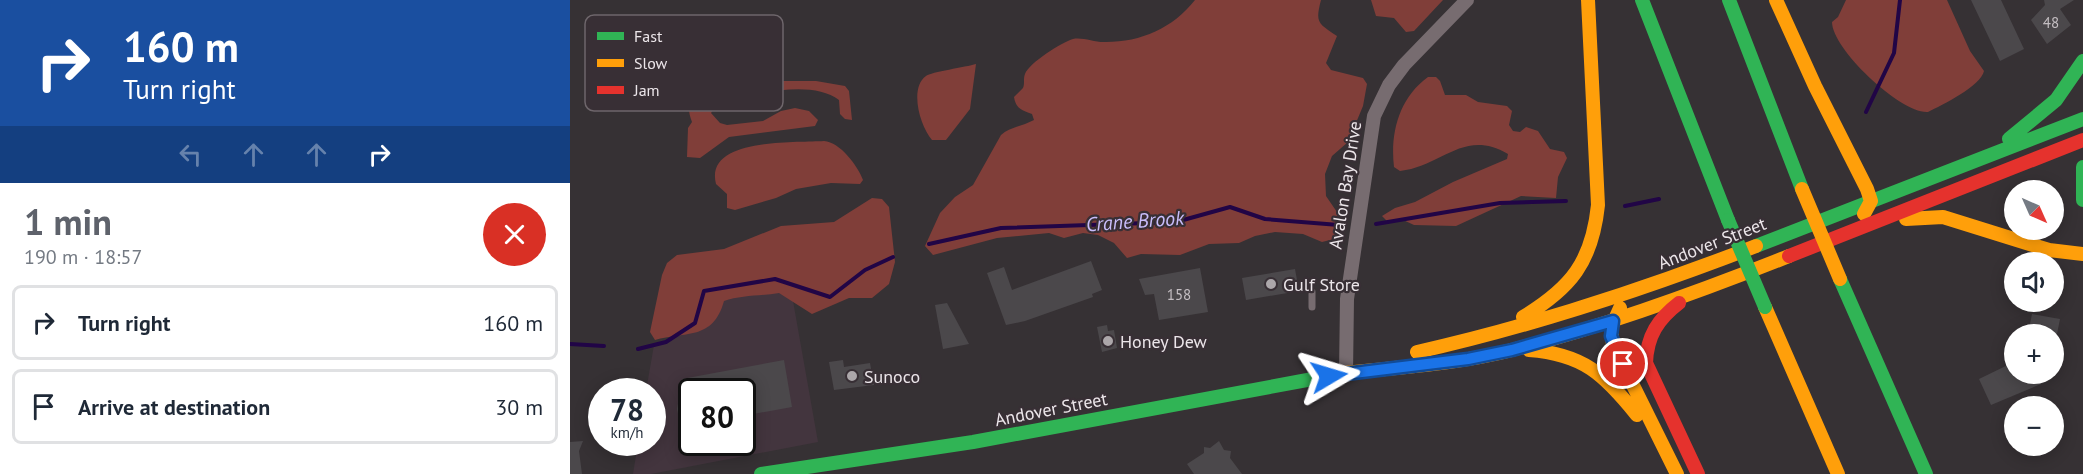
<!DOCTYPE html>
<html lang="en">
<head>
<meta charset="utf-8">
<style>
	body { margin:0; font-family:"PT Sans",sans-serif; background:#f2f2f3; color:#1f2937; height:100vh; display:flex; flex-direction:column; font-size:22px; white-space:nowrap }
	* { box-sizing:border-box; margin:0 }
	p { font-size:20px; color:#747a83 }
	.icon { flex:none; width:33px; height:33px; fill:none; stroke:currentColor; stroke-width:2; stroke-linecap:round; stroke-linejoin:round }
	.map { position:relative; flex:1; overflow:hidden }
	.drawer { display:flex; flex-direction:column; background:#fff; width:570px }
	.drawer>* { flex:none }
	.guide { background:#1a4fa0; color:#fff; overflow:hidden }
	.needle { width:39px; rotate:135deg }
	.fabs { position:absolute; left:1434px; top:180px; display:grid; gap:12px }
	.fabs a { display:grid; place-items:center; width:60px; height:60px; border-radius:50%; background:#fff; box-shadow:0 3px 15px #0003; font-size:30px }
	.speed { position:absolute; left:18px; top:378px; display:flex; gap:12px; font-size:30px; font-weight:700; text-align:center }
	.speed>* { display:grid; place-content:center; width:78px; height:78px; border-radius:50%; background:#fff; box-shadow:0 3px 15px #0003; line-height:1 }
	.speed small { font-size:15px; font-weight:400 }
	.speed .limit { border:3px solid #111; border-radius:9px; background:#fff; color:#111 }
	.pin { position:absolute; display:grid; place-items:center; width:51px; height:51px; color:#fff; margin:-26px; border:3px solid #fff; border-radius:50%; box-shadow:0 2px 6px #0007 }
	.me { position:absolute; width:66px; margin:-33px; rotate:83deg; stroke-linejoin:round; filter:drop-shadow(0 0 4px #0008) }
	.turn { display:flex; align-items:center; gap:21px; height:126px; padding:0 24px; font-size:27px }
	.turn .icon { width:78px; height:78px; stroke-width:2.5 }
	.turn b { display:block; font-size:42px; line-height:51px }
	.lanes { display:flex; align-items:center; height:57px; padding:0 24px; background:#0003; justify-content:center; gap:30px; direction:ltr }
	.lanes .off { opacity:.35 }
	.round { display:grid; place-items:center; flex:none; width:63px; height:63px; border-radius:32px; background:#f2f2f3 }
	.head { display:flex; align-items:center; justify-content:space-between; height:102px; padding:0 24px }
	h1 { font-size:36px; font-weight:700; line-height:45px; color:#5e626b }
	ul { padding:0; list-style:none }
	li { display:flex; align-items:center; gap:18px; height:75px; margin:0 12px 9px; padding:0 12px; border:3px solid #e0e1e3; border-radius:9px }
	li div { flex:1 }
	li b { display:block; font-size:22px }
	li em { font-style:normal }
	main { display:flex; flex:1; min-height:0 }
	.map>svg:first-child { display:block }
</style>
</head>
<body>
<main>
<section class="drawer">
<div class="guide">
<div class="turn"><svg class="icon" aria-label="right" viewBox="0 0 24 24"><path d="M7 20v-9h11M14 6l5 5-5 5"/></svg><div><b>160 m</b>Turn right</div></div>
<div class="lanes"><svg class="icon off" aria-label="left" viewBox="0 0 24 24"><path d="M17 20v-9H6M10 6l-5 5 5 5"/></svg><svg class="icon off" aria-label="ahead" viewBox="0 0 24 24"><path d="M12 20V5M6 11l6-6 6 6"/></svg><svg class="icon off" aria-label="ahead" viewBox="0 0 24 24"><path d="M12 20V5M6 11l6-6 6 6"/></svg><svg class="icon" aria-label="right" viewBox="0 0 24 24"><path d="M7 20v-9h11M14 6l5 5-5 5"/></svg></div>
</div>
<div class="head"><div><h1>1 min</h1><p>190 m · 18:57</p></div><a class="round" style="background:#d93025;color:#fff"><svg class="icon" aria-label="close" viewBox="0 0 24 24"><path d="M6 6l12 12M18 6L6 18"/></svg></a></div>
<ul>
<li><svg class="icon" aria-label="right" viewBox="0 0 24 24"><path d="M7 20v-9h11M14 6l5 5-5 5"/></svg><div><b>Turn right</b></div><em>160 m</em></li>
<li><svg class="icon" aria-label="arrive" viewBox="0 0 24 24"><path d="M6 21V4h12l-3 4 3 4H6"/></svg><div><b>Arrive at destination</b></div><em>30 m</em></li>
</ul>
</section>
<div class="map">
<svg width="1513" height="474" viewBox="0 0 1513 474">
	<rect width="100%" height="100%" fill="#363134"/>
	<!-- built -->
	<path fill="#43353e" fill-rule="evenodd" d="M220,284L248,442L81,474H63L68,443L82,442V392L76,391L84,345L96,342L125,323L134,291ZM122,392H172V442H122Z"/>
	<!-- green -->
	<path fill="#803e39" d="M625,0H751C745,23 748,23 767,36L756,63L761,70L793,78L797,84L793,106L778,142L762,156L755,174L756,196L769,215L768,238L752,242L733,234L705,232L685,236L669,243L639,244L610,255L571,254L557,258L544,243L528,235L513,233L494,238L479,233L427,238L363,255L355,246L370,213L385,197L403,185L431,135C440,127 453,126 464,120L462,114C452,110 446,109 444,97L453,88C455,83 453,79 455,74C459,63 492,42 503,39C513,37 526,43 536,42C571,42 603,28 625,0Z
		M801,0H873L844,31L836,32L824,18L806,16Z
		M1276,0H1377L1400,51L1414,71C1411,86 1372,105 1358,112C1331,114 1262,49 1262,22L1268,17Z
		M406,64L400,109L376,140H362C350,126 339,88 356,76C361,72 396,67 406,64Z
		M858,77H866L870,81L875,95H896L908,102L937,106L942,111L939,125L943,131L950,132L956,127L968,131L980,149L994,152L997,158L988,177L986,198L951,196L886,226L844,225L831,219L817,221L812,216L825,208L845,202L883,182L937,159L938,154C893,128 872,167 830,171L824,167C820,133 829,98 858,77Z
		M182,81H246L275,86L279,91L282,120L275,119L270,114L269,100C240,78 176,95 145,107L141,113L150,123L157,125L193,121L211,111L225,108L239,111L248,120L245,126L159,137L130,158L117,157L118,128L122,122C106,82 156,82 182,81Z
		M254,141C270,142 288,166 293,180L290,184L261,183L226,189L206,198L165,210L157,208V194L146,184C134,137 226,143 254,141Z
		M302,198L312,199L319,207L325,262L319,284L302,298H279L242,314L209,293C191,296 171,295 154,301C143,341 115,331 85,340L80,332L92,275L97,263L107,255L154,249L211,226L264,222Z"/>
	<g fill="none" stroke-linecap="round" stroke-linejoin="round">
		<!-- stream -->
		<path stroke="#210546" stroke-width="4" d="M1296,112L1324,53L1330,0
			M1055,206L1089,199
			M806,224L930,203L996,201
			M359,244L431,228L606,222L660,207L695,219L769,225
			M0,344L34,346
			M68,349L96,342L125,323L134,291L205,279L260,297L295,270L323,257"/>
	</g>
	<!-- building -->
	<path fill="#4b484b" d="M1401,0H1431L1454,49L1430,61Z
		M1474,0H1504L1490,9L1501,25L1477,44L1461,20L1475,5Z
		M521,261L532,290L522,294L523,297L455,321L436,325L417,273L434,267L442,290Z
		M630,268L638,312L589,320L584,294L575,295L569,279Z
		M725,269L729,291L676,300L672,278Z
		M377,303L399,344L373,349L365,305Z
		M1462,314L1490,319L1487,334H1458Z
		M537,325L538,331L544,330L547,348L532,352L527,327Z
		M214,360L222,407L172,416V392H122V426L111,428L107,409L112,379Z
		M273,360L274,367L300,363L304,385L264,390L259,362Z
		M1444,362V374H1480L1478,381L1421,405L1409,379Z
		M13,441L9,451L12,474H0V442Z
		M649,441L654,450L661,451L660,458L672,474H624L617,464L634,453V447L640,448Z"/>
	<g fill="none" stroke-linecap="round" stroke-linejoin="round">
		<!-- lane -->
		<path stroke="#776c70" stroke-width="7" d="M742,307V292"/>
		<!-- street -->
		<path stroke="#776c70" stroke-width="14" d="M776,373L777,299L804,116L819,85L834,65L897,0"/>
		<!-- fast -->
		<path stroke="#30b455" stroke-width="14" d="M1072,0L1158,220
			M1159,0L1232,189
			M1439,139L1486,100L1513,61
			M1513,167V200
			M1186,246L1513,119
			M1270,279L1356,474
			M191,474L403,442L775,373"/>
		<!-- slow -->
		<path stroke="#ff9f0a" stroke-width="14" d="M1206,0L1245,86L1297,189L1301,201L1294,214
			M1336,219L1373,217L1479,250L1513,254
			M1195,307L1268,474
			M1050,308L1041,328L1043,345L1107,474
			M953,317C1001,288 1022,262 1028,205L1018,0
			M959,350C1013,354 1034,374 1067,415
			M847,352C963,326 1075,289 1186,246
			M775,373C831,367 887,364 942,350C1036,326 1129,292 1219,256"/>
		<!-- jam -->
		<path stroke="#e5322d" stroke-width="14" d="M1219,256L1513,140
			M1109,303C1088,319 1077,336 1076,363L1128,474"/>
		<!-- fast-bridge -->
		<path stroke="#30b455" stroke-width="14" d="M1158,220L1195,307"/>
		<!-- slow-bridge -->
		<path stroke="#ff9f0a" stroke-width="14" d="M1232,189L1270,279"/>
	</g>
	<g fill="none" stroke-linecap="round" stroke-linejoin="round">
		<!-- route casing -->
		<g stroke="#114b97" stroke-width="15">
			<path id="route" d="M759,376L898,359L942,350L1043,321L1041,336L1053,364"/>
		</g>
		<!-- route -->
		<use href="#route" stroke="#1a73e8" stroke-width="10"/>
	</g>
	<!-- markers -->
	<g fill="#aca7aa" stroke="#382f35" stroke-width="2">
		<circle cx="701" cy="284" r="6"/>
		<circle cx="538" cy="341" r="6"/>
		<circle cx="282" cy="376" r="6"/>
	</g>
	<g text-anchor="middle" dominant-baseline="central" stroke-width="4.5" stroke-linejoin="round" paint-order="stroke">
		<!-- number labels -->
		<g font-size="15" fill="#c4bec2">
			<text x="1481" y="22">48</text>
			<text x="609" y="294">158</text>
		</g>
		<!-- street labels -->
		<g font-size="18" fill="#ece6ea" stroke="#382f35">
			<text transform="translate(775 185) rotate(-81)">Avalon Bay Drive</text>
			<text transform="translate(1142 243) rotate(-21)">Andover Street</text>
			<text transform="translate(481 409) rotate(-11)">Andover Street</text>
		</g>
		<!-- poi labels -->
		<g font-size="18" fill="#ece6ea" stroke="#382f35" text-anchor="start">
			<text x="713" y="284">Gulf Store</text>
			<text x="550" y="341">Honey Dew</text>
			<text x="294" y="376">Sunoco</text>
		</g>
		<!-- water labels -->
		<g font-size="20" font-style="italic" fill="#c9bdfb" stroke="#382f35">
			<text transform="translate(565 221) rotate(-4)">Crane Brook</text>
		</g>
	</g>
	<!-- legend -->
	<rect x="15" y="15" width="198" height="96" rx="9" fill="#382f35" stroke="#6e666b" stroke-width="1.5"/>
	<rect x="27" y="32" width="27" height="8" fill="#30b455"/>
	<rect x="27" y="59" width="27" height="8" fill="#ff9f0a"/>
	<rect x="27" y="86" width="27" height="8" fill="#e5322d"/>
	<g font-size="16" fill="#ece6ea">
		<text x="64" y="42">Fast</text>
		<text x="64" y="69">Slow</text>
		<text x="64" y="96">Jam</text>
	</g>
</svg>
<div class="fabs">
<a><svg class="needle" viewBox="-14 -14 28 28"><path d="M0-13l5 13h-10z" fill="#e53935"/><path d="M0 13l5-13h-10z" fill="#747a83"/></svg></a>
<a><svg class="icon" aria-label="sound" viewBox="0 0 24 24"><path d="M4 9h4l5-4v14l-5-4H4zM17 9q2 3 0 6"/></svg></a>
<a>+</a>
<a>−</a>
</div>
<div class="speed"><div>78<small>km/h</small></div><div class="limit">80</div></div>
<div class="pin" style="left:1053px;top:364px;background:#d93025"><svg class="icon" aria-label="arrive" viewBox="0 0 24 24"><path d="M6 21V4h12l-3 4 3 4H6"/></svg></div>
<svg class="me" style="left:759px;top:376px" viewBox="-20 -20 40 40"><path d="M0-17L14 15 0 8-14 15z" fill="#1a73e8" stroke="#fff" stroke-width="4"/></svg>
</div>
</main>
</body>
</html>
